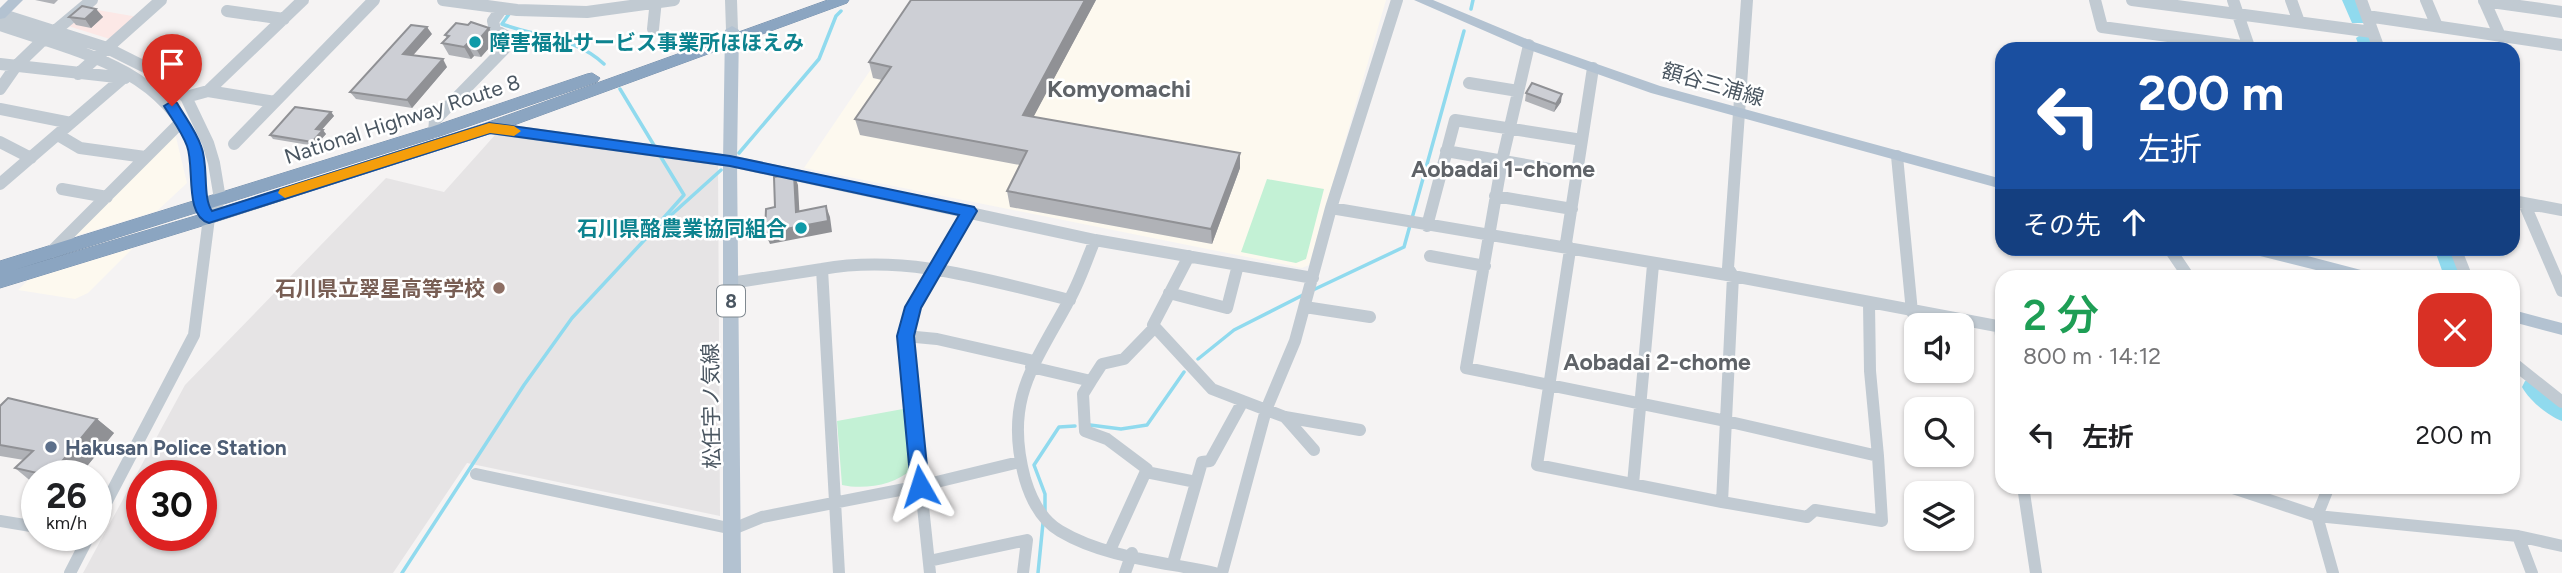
<!DOCTYPE html>
<html lang="ja">
<head>
<meta charset="utf-8">
<style>
	body { margin:0; font-family:Figtree,"Noto Sans JP",sans-serif; background:#f2f2f2; color:#202124; height:100vh; display:flex; flex-direction:column; font-size:26px; white-space:nowrap }
	* { box-sizing:border-box; margin:0 }
	p { font-size:23px; color:#757577 }
	.icon { flex:none; width:38px; height:38px; fill:none; stroke:currentColor; stroke-width:2; stroke-linecap:round; stroke-linejoin:round }
	.map { position:relative; flex:1; overflow:hidden }
	.drawer { position:absolute; left:1995px; top:270px; width:525px; height:224px; display:flex; flex-direction:column; background:#fff; border-radius:21px; box-shadow:0 2px 5px #0004 }
	.drawer>* { flex:none }
	.hud { position:absolute; left:1995px; top:42px; width:525px; height:214px; border-radius:21px; box-shadow:0 2px 5px #0004; background:#1a4fa0; color:#fff; overflow:hidden }
	.buttons { position:absolute; left:1904px; top:313px; display:grid; gap:14px }
	.buttons a { display:grid; place-items:center; width:70px; height:70px; border-radius:14px; background:#fff; box-shadow:0 2px 5px #0004; font-size:35px }
	.speed { position:absolute; left:21px; top:460px; display:flex; gap:14px; font-size:35px; font-weight:700; text-align:center }
	.speed>* { display:grid; place-content:center; width:91px; height:91px; border-radius:50%; background:#fff; box-shadow:0 2px 5px #0004; line-height:1 }
	.speed small { font-size:18px; font-weight:400 }
	.speed .limit { border:10px solid #d22; background:#fff; color:#111 }
	.pin { position:absolute; display:grid; place-items:center; width:60px; height:60px; color:#fff; margin:-72px -30px; border-radius:50% 50% 50% 0; rotate:-45deg; box-shadow:0 0 7px #0007 }
	.pin .icon { rotate:45deg }
	.me { position:absolute; width:77px; margin:-38px; rotate:354deg; stroke-linejoin:round; filter:drop-shadow(0 0 5px #0008) }
	.turn { display:flex; align-items:center; gap:24px; height:147px; padding:0 28px; font-size:32px }
	.turn .icon { width:91px; height:91px; stroke-width:2.5 }
	.turn b { display:block; font-size:49px; line-height:60px }
	.then { display:flex; align-items:center; height:66px; padding:0 28px; background:#0003; gap:14px; font-size:26px }
	.round { display:grid; place-items:center; flex:none; width:74px; height:74px; border-radius:21px; background:#f2f2f2 }
	.overview { display:flex; align-items:center; justify-content:space-between; height:119px; padding:0 28px }
	h1 { font-size:42px; font-weight:600; line-height:52px; color:#1e9e55 }
	ul { padding:0; list-style:none }
	li { display:flex; align-items:center; gap:21px; height:91px; padding:0 28px }
	li div { flex:1 }
	li b { display:block; font-size:26px }
	li em { font-style:normal }
	.map>svg:first-child { display:block }
</style>
</head>
<body>
<div class="map">
<svg width="2562" height="573" viewBox="0 0 2562 573">
	<rect width="100%" height="100%" fill="#f5f3f3"/>
	<!-- commercial -->
	<path fill="#fdf9ef" d="M918,0H1386L1309,265L1302,268L804,168Z
		M175,133L187,183L157,211L69,238Z
		M133,248L88,293L75,299L18,290L28,280Z"/>
	<!-- education -->
	<path fill="#e6e4e5" fill-rule="evenodd" d="M495,135L718,162L720,516L467,463L393,573H83L185,385L386,178L444,192ZM142,476H201V536H142Z"/>
	<!-- medical -->
	<path fill="#fce8e6" d="M86,8L138,17L113,40L65,25Z"/>
	<!-- green -->
	<path fill="#c3f1d5" d="M1267,179L1324,189L1306,259L1296,263L1241,252Z
		M903,409L912,469C895,485 865,490 842,485L837,421Z"/>
	<g fill="none" stroke-linecap="round" stroke-linejoin="round">
		<!-- stream -->
		<path stroke="#90daee" stroke-width="3.5" d="M1471,9L1473,0
			M509,14L502,24C537,37 576,37 604,64
			M620,89L655,147
			M739,153L819,59L836,16L841,11
			M659,154L684,195L660,222
			M1313,290L1404,247L1464,31
			M1198,359L1234,330L1303,295
			M1090,425L1121,429L1147,425L1184,372
			M1045,512V494L1034,465L1059,427L1075,426
			M402,573L524,385L572,318L650,234L721,170
			M1038,573L1043,523"/>
		<!-- river -->
		<path fill="#90daee" fill-rule="evenodd" d="M2342,0H2360L2367,19L2364,23H2352Z
			M2365,32L2371,34L2378,49H2360L2356,38Z
			M2434,248H2454L2464,276H2444Z
			M2533,378L2541,381L2562,399V421C2548,416 2529,400 2522,387L2525,381Z"/>
		<!-- highway casing -->
		<g stroke="#7690ad" stroke-width="1">
			<path id="highway" d="M828,0H849L847,3L495,132L215,222L0,288V261L428,128L587,74L592,73L600,78L597,82L440,136L14,270L205,213L483,124Z"/>
		</g>
		<!-- minor -->
		<path stroke="#c1cad2" stroke-width="12" d="M443,0L517,10L587,12L674,0
			M731,0L732,30
			M2095,0L2102,27L2249,47L2233,0
			M2132,0L2372,32
			M2291,0L2299,22
			M2361,0L2379,49
			M2426,0L2437,26
			M2484,0L2500,36
			M2484,1L2562,12
			M227,11L284,19
			M0,14L107,48L153,71L186,97L208,143L214,163L220,199L209,218L194,335L96,522
			M2367,16L2562,45
			M0,25C72,50 161,67 193,145C202,167 194,192 205,213
			M653,29L656,0
			M56,30L92,0
			M1529,45L1502,161L1466,368L1726,421L1878,456L1870,371L1869,304
			M0,64L125,78
			M78,74L161,0
			M1469,83L1518,91
			M0,89L16,66L44,39
			M208,91L303,0
			M186,97L208,91L275,102
			M0,109L71,123
			M489,128L730,161L1095,240L1313,278
			M434,132L435,120L513,40L495,30L493,21L502,8
			M58,135L80,148L145,157
			M1582,140L1593,68
			M0,142L31,158
			M234,144L374,0
			M1446,151L1578,174
			M1897,156L1912,312
			M0,184L122,79
			M62,189L107,197
			M1495,196L1572,209
			M2513,201L2562,210
			M2524,203L2562,291
			M1331,208L1733,276L2002,327
			M1427,226L1455,120L1582,140L1566,243L1570,250L1537,465L1722,502L1733,276L1728,268L1747,0
			M1095,240C1086,261 1079,284 1067,304C1032,368 1004,402 1025,479C1031,499 1041,520 1060,531C1105,558 1165,562 1215,573
			M2169,248L2188,276
			M2455,248L2466,276
			M51,252L182,121
			M1189,256L1153,325L1212,389L1243,401
			M1430,256L1485,266
			M731,283L822,269
			M1169,293L1227,308L1238,265
			M1305,307L1370,317
			M2000,327L2002,344
			M905,336L937,339L1034,361
			M2513,363L2562,402
			M1031,367L1091,381L1102,364L1124,359L1155,327
			M1091,381L1083,394L1085,431L1107,439L1147,469L1111,548
			M1285,417L1314,450
			M1146,472L1196,482
			M476,474L733,529L762,517L920,486L1019,462
			M1633,484L1653,265
			M2023,486L2036,573
			M2227,486L2317,516L2518,536L2562,546
			M2329,486L2317,516L2333,573
			M1722,502L1807,517L1815,510L1882,521L1878,456
			M0,521L37,527
			M2518,536L2532,573
			M929,561L1027,540L1023,573
			M1173,563L1202,462L1210,461L1243,401L1285,417L1360,430
			M70,573L89,536
			M839,573L822,269C907,254 987,280 1070,300
			M930,573L905,336L913,307L969,211
			M1125,573L1132,553
			M1222,573L1266,410L1295,341L1331,208L1397,0"/>
		<!-- major -->
		<path fill="#b3c2d1" fill-rule="evenodd" d="M8,0H23L5,18L0,19V8Z
			M1414,0H1433L1534,42L1660,86L2002,179V189L1651,93L1524,48Z
			M732,26L739,30L737,161L741,573H723V161L725,30Z
			M2245,248H2277L2361,270L2369,276H2340L2252,254Z
			M2513,310L2562,323V335L2513,322Z"/>
		<!-- highway -->
		<use href="#highway" fill="#8ba5c1" fill-rule="evenodd"/>
	</g>
	<!-- wall -->
	<path fill="#b0b2b7" d="M35,0H58L54,4Z
		M1096,0L1033,117L1240,153V168L1212,244L1010,207L1007,191L1020,165L860,135L855,119L882,80L873,78L869,62Z
		M96,9L103,17L91,28L76,25L69,17Z
		M432,34L413,55L447,67L412,108L356,99L350,92Z
		M445,35L496,40L481,57L474,56L471,59L449,55L442,43L447,38Z
		M1526,93L1561,102L1554,112L1525,101Z
		M331,112L334,116L321,130L326,134L315,146L273,139L270,135Z
		M0,406L97,419L114,433L79,476H37V483H33L15,468L24,460L0,456Z"/>
	<!-- shaded-wall -->
	<path fill="#909195" d="M1085,0H1096L1026,131L1023,115Z
		M96,9L103,17L91,28L85,19Z
		M427,27L432,34L408,61L403,54Z
		M489,28L496,40L481,57L474,45Z
		M467,44L474,56L471,59L464,47Z
		M443,59L447,67L412,108L407,100Z
		M1562,94L1561,102L1554,112L1556,104Z
		M331,112L334,116L319,133L316,129Z
		M323,130L326,134L315,146L312,142Z
		M1240,153V168L1212,244L1211,229Z
		M794,174L798,185L800,223L796,212Z
		M826,206L830,217L832,232L770,244L765,233Z
		M97,419L114,433L79,476H50Z"/>
	<!-- building -->
	<path fill="#cdcfd5" stroke="#909195" stroke-width="2" d="M911,0H1085L1023,115L1240,153L1211,229L1007,191L1027,151L855,119L891,67L869,62Z
		M82,6L96,9L85,19L69,17Z
		M471,22L489,28L474,45L467,44L464,47L442,43L449,36L445,35L456,23L468,25Z
		M411,25L427,27L403,54L443,59L407,100L350,92Z
		M1532,83L1562,94L1556,104L1526,93Z
		M295,107L331,112L316,129L323,130L312,142L270,135Z
		M794,174L796,212L826,206L828,221L765,233L766,209L775,207L774,177Z
		M8,398L97,419L50,476L15,468L33,451L0,445V406Z"/>
	<!-- route -->
	<path fill="#1a73e8" stroke="#114b97" stroke-width="2" d="M172,101L177,103C185,117 196,131 201,146C209,165 202,197 212,211L489,123L730,156L974,207L977,211L921,308L914,336L929,486L927,491L920,493L914,491L911,486L897,336L905,307L959,215L730,166L490,133L209,223C184,216 195,167 187,146C182,132 172,119 164,106Z"/>
	<!-- slow -->
	<path fill="#f59e0b" d="M489,123L514,126L521,131L514,136L490,133L285,198L278,193L280,189Z"/>
	<!-- markers -->
	<g fill="#0f9aa8" stroke="#fff" stroke-width="2.5">
		<circle cx="475" cy="42" r="7"/>
		<circle cx="801" cy="228" r="7"/>
	</g>
	<circle fill="#8d6e63" stroke="#fff" stroke-width="2.5" cx="499" cy="288" r="7"/>
	<circle fill="#5c6f8a" stroke="#fff" stroke-width="2.5" cx="51" cy="447" r="7"/>
	<g text-anchor="middle" dominant-baseline="central" stroke-width="5" stroke-linejoin="round" paint-order="stroke">
		<!-- shield labels -->
		<rect fill="#fff" stroke="#808990" stroke-width="2" x="717" y="285.5" width="28" height="31" rx="5"/>
		<g font-size="19" font-weight="bold" fill="#4a5661">
			<text x="731" y="301">8</text>
		</g>
		<!-- culture labels -->
		<g font-size="21" font-weight="bold" fill="#0d838f" stroke="#fff" text-anchor="start">
			<text x="489" y="42">障害福祉サービス事業所ほほえみ</text>
			<text x="787" y="228" text-anchor="end">石川県酪農業協同組合</text>
		</g>
		<!-- street labels -->
		<g font-size="21" fill="#4a5661" stroke="#fff">
			<text transform="translate(1713 84) rotate(16)">額谷三浦線</text>
			<text transform="translate(402 119) rotate(-18)">National Highway Route 8</text>
			<text transform="translate(711 406) rotate(-91)">松任宇ノ気線</text>
		</g>
		<!-- education labels -->
		<g font-size="21" font-weight="bold" fill="#785e54" stroke="#fff" text-anchor="end">
			<text x="485" y="288">石川県立翠星高等学校</text>
		</g>
		<!-- service labels -->
		<g font-size="21" font-weight="bold" fill="#4e5e75" stroke="#fff" text-anchor="start">
			<text x="65" y="447">Hakusan Police Station</text>
		</g>
		<!-- neighbourhood labels -->
		<g font-size="23" font-weight="bold" fill="#5f6368" stroke="#fff">
			<text x="1503" y="169">Aobadai 1-chome</text>
			<text x="1657" y="362">Aobadai 2-chome</text>
		</g>
		<!-- quarter labels -->
		<g font-size="24" font-weight="bold" fill="#5f6368" stroke="#fff">
			<text x="1119" y="88">Komyomachi</text>
		</g>
	</g>
</svg>
<div class="buttons">
<a><svg class="icon" aria-label="sound" viewBox="0 0 24 24"><path d="M4 9h4l5-4v14l-5-4H4zM17 9q2 3 0 6"/></svg></a>
<a><svg class="icon" aria-label="search" viewBox="0 0 24 24"><circle cx="10" cy="10" r="6"/><path d="M15 15l6 6"/></svg></a>
<a><svg class="icon" aria-label="layers" viewBox="0 0 24 24"><path d="M12 4l9 5-9 5-9-5zM3 14l9 5 9-5"/></svg></a>
</div>
<div class="speed"><div>26<small>km/h</small></div><div class="limit">30</div></div>
<div class="pin" style="left:172px;top:106px;background:#d93025"><svg class="icon" aria-label="arrive" viewBox="0 0 24 24"><path d="M6 21V4h12l-3 4 3 4H6"/></svg></div>
<svg class="me" style="left:920px;top:486px" viewBox="-20 -20 40 40"><path d="M0-17L14 15 0 8-14 15z" fill="#1a73e8" stroke="#fff" stroke-width="4"/></svg>
<div class="hud">
<div class="turn"><svg class="icon" aria-label="left" viewBox="0 0 24 24"><path d="M17 20v-9H6M10 6l-5 5 5 5"/></svg><div><b>200 m</b>左折</div></div>
<div class="then">その先<svg class="icon" aria-label="ahead" viewBox="0 0 24 24"><path d="M12 20V5M6 11l6-6 6 6"/></svg></div>
</div>
<section class="drawer">
<div class="overview"><div><h1>2 分</h1><p>800 m · 14:12</p></div><a class="round" style="background:#d93025;color:#fff"><svg class="icon" aria-label="close" viewBox="0 0 24 24"><path d="M6 6l12 12M18 6L6 18"/></svg></a></div>
<ul>
<li><svg class="icon" aria-label="left" viewBox="0 0 24 24"><path d="M17 20v-9H6M10 6l-5 5 5 5"/></svg><div><b>左折</b></div><em>200 m</em></li>
</ul>
</section>
</div>
</body>
</html>
